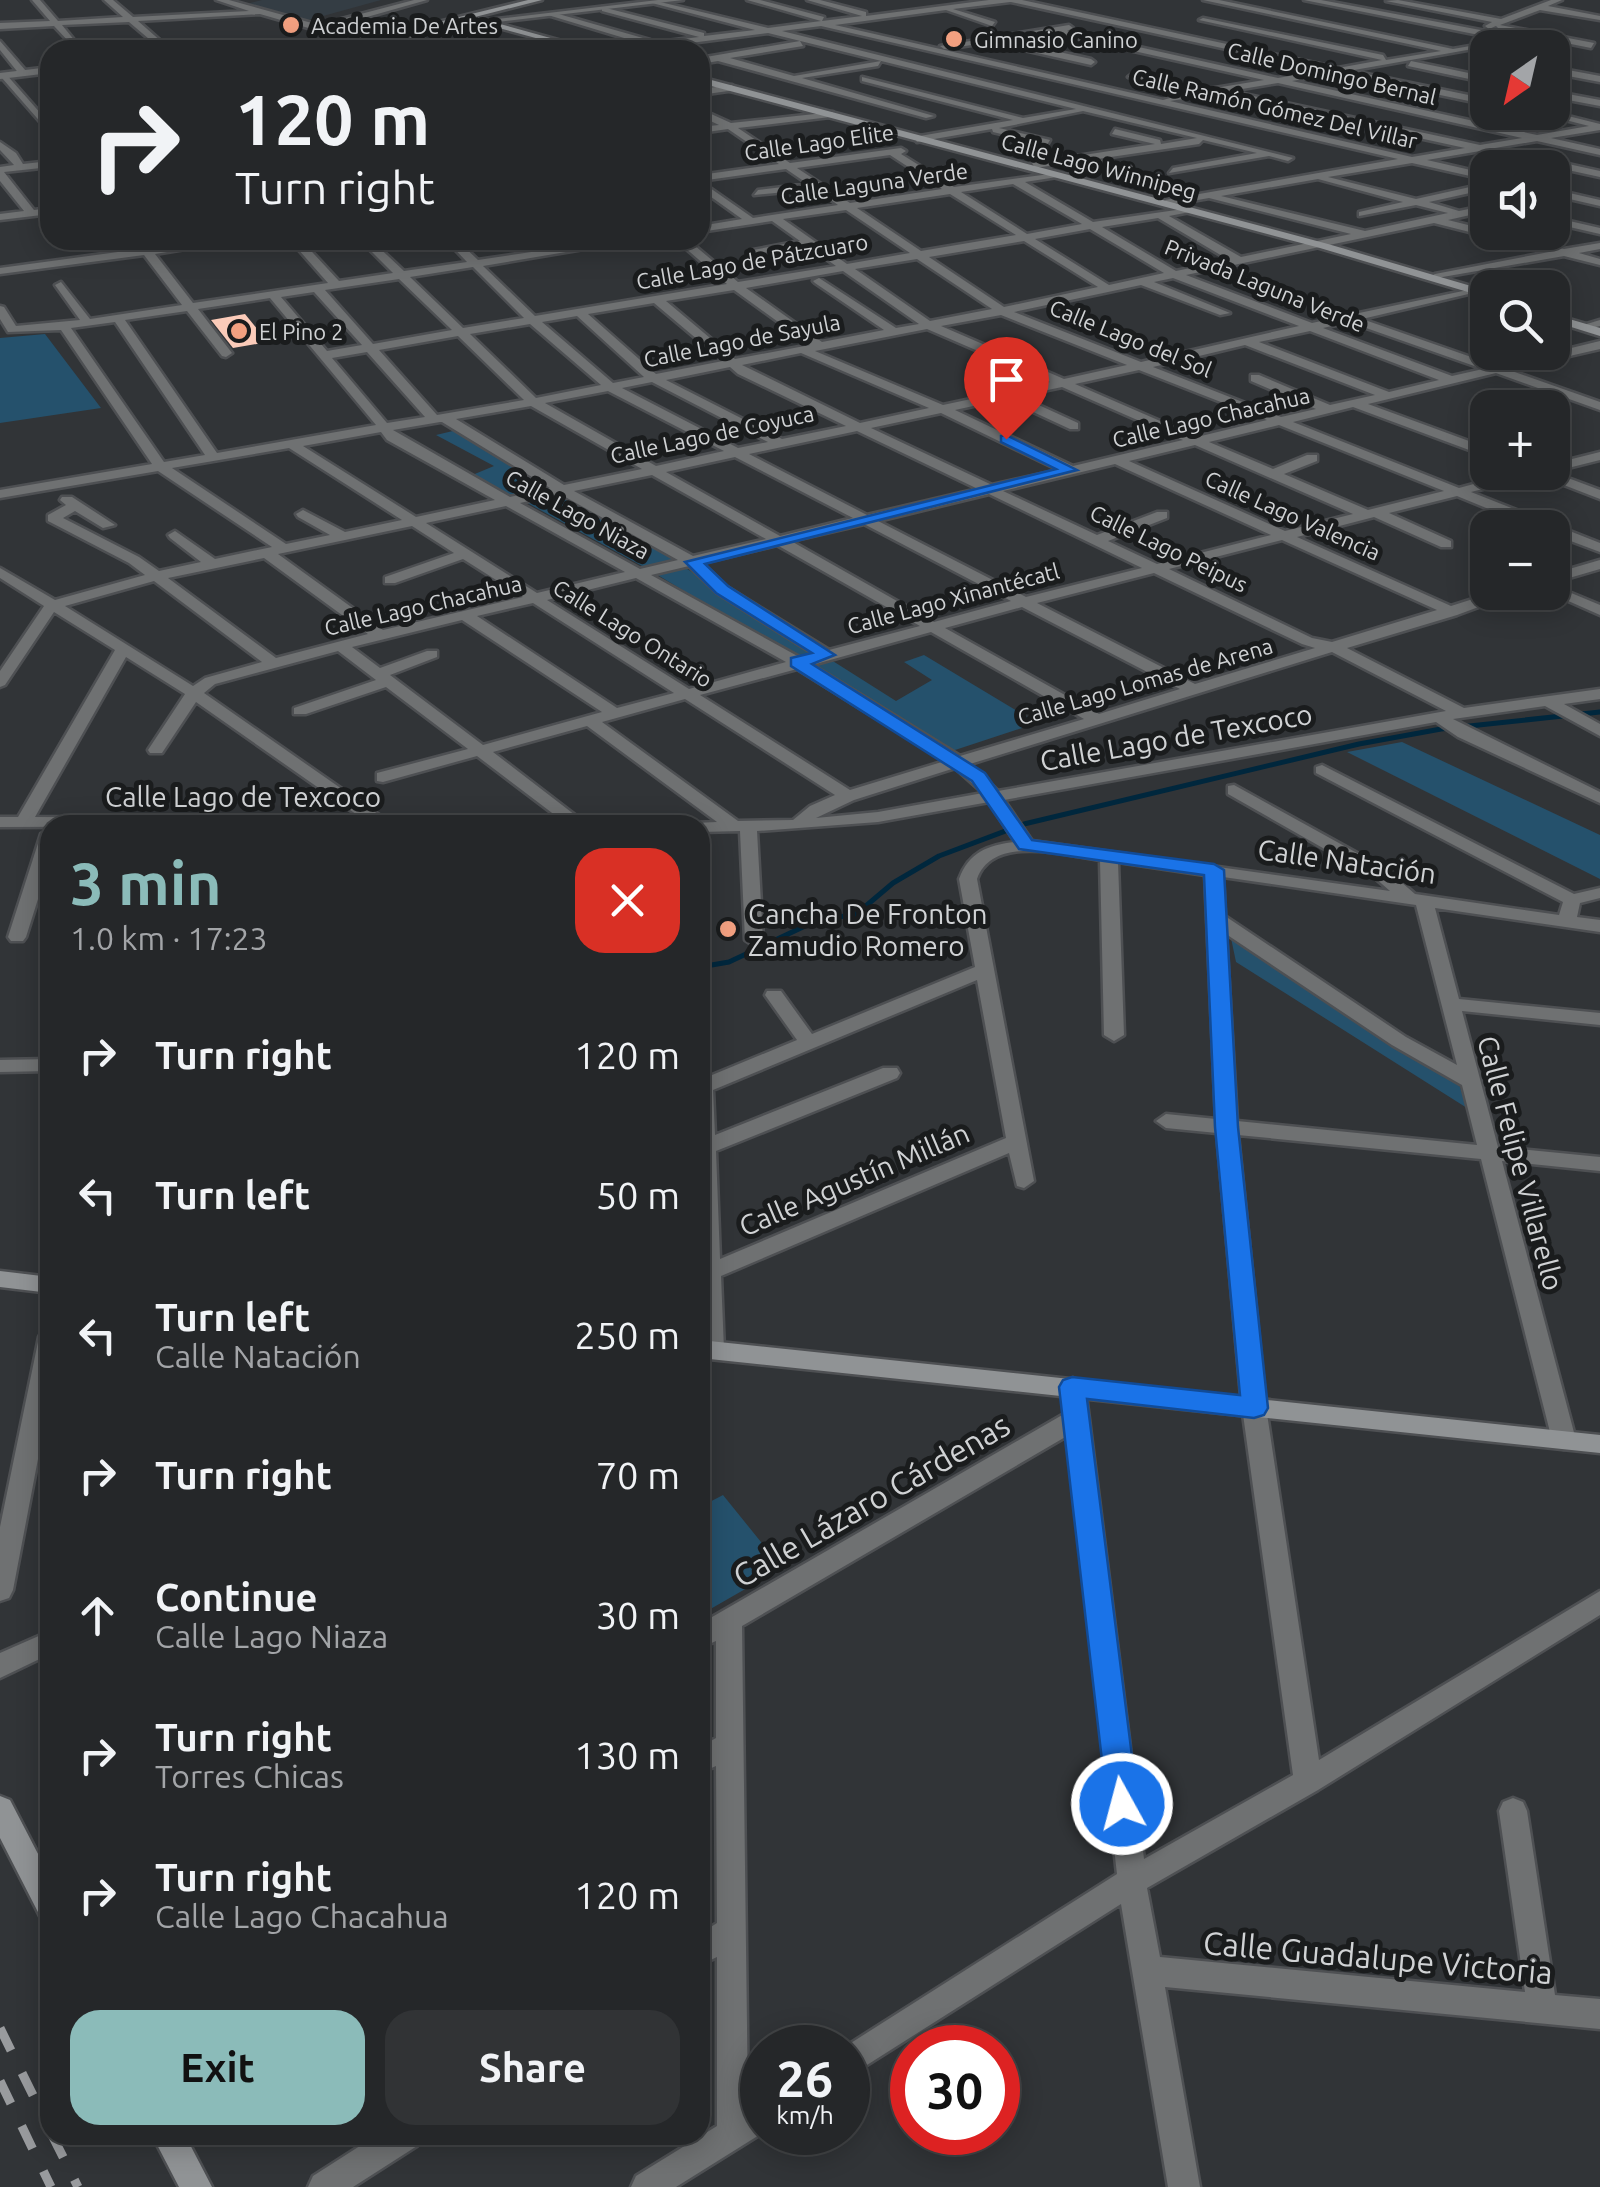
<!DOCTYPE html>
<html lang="en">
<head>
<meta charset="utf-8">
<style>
	body { margin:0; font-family:Ubuntu,sans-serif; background:#313335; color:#f1f3f6; height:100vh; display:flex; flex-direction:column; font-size:38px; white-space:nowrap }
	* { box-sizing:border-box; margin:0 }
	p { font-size:32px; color:#a3a5a8 }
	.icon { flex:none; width:55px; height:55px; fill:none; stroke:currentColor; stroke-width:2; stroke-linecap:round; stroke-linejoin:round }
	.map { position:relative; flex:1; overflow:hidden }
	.sheet { position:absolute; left:40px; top:815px; width:670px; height:1330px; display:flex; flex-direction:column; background:#252729; border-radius:30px; box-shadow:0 5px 25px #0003,0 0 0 2px #424446 }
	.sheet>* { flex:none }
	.hud { position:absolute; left:40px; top:40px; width:670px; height:210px; border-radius:30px; box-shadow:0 5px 25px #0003,0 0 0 2px #424446; background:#252729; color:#f1f3f6; overflow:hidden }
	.needle { width:65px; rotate:214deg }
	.fabs { position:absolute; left:1470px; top:30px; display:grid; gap:20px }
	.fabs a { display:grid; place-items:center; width:100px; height:100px; border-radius:20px; background:#252729; box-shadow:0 5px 25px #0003,0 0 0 2px #424446; font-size:50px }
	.speed { position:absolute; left:740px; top:2025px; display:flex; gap:20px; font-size:50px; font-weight:700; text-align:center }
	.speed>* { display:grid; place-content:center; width:130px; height:130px; border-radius:50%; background:#252729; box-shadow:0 5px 25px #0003,0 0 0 2px #424446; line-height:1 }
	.speed small { font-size:25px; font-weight:400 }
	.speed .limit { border:15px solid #d22; background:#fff; color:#111 }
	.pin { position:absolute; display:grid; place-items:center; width:85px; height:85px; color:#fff; margin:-102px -42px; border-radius:50% 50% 50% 0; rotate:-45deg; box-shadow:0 0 10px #0007 }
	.pin .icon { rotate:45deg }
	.me { position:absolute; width:110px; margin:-55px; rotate:353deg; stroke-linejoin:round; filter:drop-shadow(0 0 8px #0008) }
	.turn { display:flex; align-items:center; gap:35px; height:210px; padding:0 30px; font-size:45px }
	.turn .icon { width:130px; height:130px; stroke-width:2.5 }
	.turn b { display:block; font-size:70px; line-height:85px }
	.round { display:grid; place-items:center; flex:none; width:105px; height:105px; border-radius:30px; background:#313335 }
	.overview { display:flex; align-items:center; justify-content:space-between; height:170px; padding:0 30px }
	h1 { font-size:60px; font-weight:600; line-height:75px; color:#8bbbb9 }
	.button { display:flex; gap:20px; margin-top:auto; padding:20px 30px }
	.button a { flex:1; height:115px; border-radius:30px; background:#8bbbb9; color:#111; font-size:40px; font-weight:600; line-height:115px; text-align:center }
	.button a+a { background:#313335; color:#f1f3f6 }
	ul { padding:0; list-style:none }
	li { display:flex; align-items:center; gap:30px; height:140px; padding:0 30px }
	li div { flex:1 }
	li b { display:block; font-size:38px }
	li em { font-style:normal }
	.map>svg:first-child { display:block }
</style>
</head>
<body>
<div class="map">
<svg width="1600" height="2187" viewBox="0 0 1600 2187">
	<rect width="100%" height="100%" fill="#313437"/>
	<!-- built -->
	<path fill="#343d44" d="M262,0H381L305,21L246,4Z"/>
	<!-- green -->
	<path fill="#25516c" d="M45,334L101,408L0,423V338Z
		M457,430L556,486L506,496L470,476L494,466L436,435Z
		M559,493L677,560L644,567L522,500Z
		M684,567L896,701L932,680L904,662L924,655L1037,723L949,752L656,574Z
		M1402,742L1600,835V879L1347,752Z
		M1231,938L1459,1084L1467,1108L1236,962Z
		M723,1495L782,1568L700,1615V1507Z"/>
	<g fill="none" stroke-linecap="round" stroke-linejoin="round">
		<!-- stream -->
		<path stroke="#00273d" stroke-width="5" d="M700,967L729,962L824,917L854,916L893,883L939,856L1024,824L1359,744L1441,729L1600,712"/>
	</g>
	<!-- building -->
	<path fill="#fbcbb9" d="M245,314L268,342L233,348L211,320Z"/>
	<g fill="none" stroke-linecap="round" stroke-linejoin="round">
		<!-- minor casing -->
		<g stroke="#4e5053" stroke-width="5">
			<path id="minor" d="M32,0H40L58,21L123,17L104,0H113L133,17L249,11L216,0H229L319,25L414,0H427L328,28L353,35L350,40L260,14L138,21L171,50H162L129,22L62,25L75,41L71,44L54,26L0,29V23L50,21Z
				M747,0H760L824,17L822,21L862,16L807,0H820L866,12V16L989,0H1022L1324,65L1327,70L1382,60L1199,20L1203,18L1383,55L1386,60L1441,51L1203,0H1219L1453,49L1504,40L1304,0H1321L1507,35L1518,41L1292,81L1537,135L1589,126L1534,112H1552L1600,124V130L1551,138L1600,149V155L1537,141L1495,148L1600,171V177L1480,151L1427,160L1488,174V180L1412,163L1328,177L1416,199L1488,183V189L1429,202L1459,211L1488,205V211L1448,220L1488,230V232L1564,249L1600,243V249L1579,253L1600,259V265L1564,256L1431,279L1429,277L1435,274L1549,252L1434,223L1186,275L1312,323L1477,288V292L1362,319L1497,366L1600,341V349L1509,370L1600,402V410L1496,373L1368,404L1488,448V457L1353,407L1293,422L1459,488L1518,472H1552L1600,490V499L1538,475L1471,492L1600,543V552L1552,534V528H1535L1457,496L1389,513L1451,541V547H1441L1374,517L1297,537L1451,606L1495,592H1519L1457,615L1347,648L1464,708L1600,689V699L1564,704L1600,724V736L1545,706L1453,719L1600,792V803L1458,737L1436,722L1004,800L1032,841L1390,891L1374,877L1228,794V786L1234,785L1386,869L1415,894L1559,915L1563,902L1316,773V767L1322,765L1574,894L1600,888V898L1580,903L1577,917L1600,920V932L1435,908L1459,999L1600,1013V1025L1462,1011L1498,1147L1600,1157V1171L1502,1161L1576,1440L1572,1447L1564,1449L1556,1447L1552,1440L1481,1159L1238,1135L1266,1407L1319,1760L1600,1591V1615L1318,1790L1147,1888L1160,1957L1525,1992L1499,1811L1503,1802L1513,1798L1523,1802L1527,1811L1555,1995L1600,1999V2029L1165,1987L1200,2187H1168L1121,1904L848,2077V2048H843L1117,1874L1067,1436L742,1626L748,2107L762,2101L764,2132L676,2187H631L636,2176L717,2126V1957L700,1965V1934L717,1923L716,1766L700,1773V1747L716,1738V1641L700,1648V1624L1064,1414L1061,1387L1065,1381L1073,1378L1081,1381L1085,1387L1144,1859L1293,1775L1242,1407L1217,1133L1166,1128L1156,1121L1166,1114L1216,1119L1205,875L1118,862L1124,1035L1114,1041L1104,1035L1100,860C1065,855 993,834 977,879L1034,1181L1024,1188L1017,1186L1009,1153L721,1276L724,1350L721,1356L713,1359L705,1356L702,1350L700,1080L797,1040L765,995L767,991H781L812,1034L975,967L959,879C969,852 988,845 1015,842L989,802L878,822L757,831L763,940L754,946L745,940L740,831L700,832V825L694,823L717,822L587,726L493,752L588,825H568L477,756L383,782L377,781V773L468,749L386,687L306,714H294V708L376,680L338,651L215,684L204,693L385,819L486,820L495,825L0,827V817H18L115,650L54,612L5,685L0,687V671L44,606L0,578V568L55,600L145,575L129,563L48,521V515L66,505L60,500L62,497H72L115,525L103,528L75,511L63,518L139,557L159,571L201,562L170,538L168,535L175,531L215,559L272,547L158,471L0,498V490L152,464L61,330L8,332L0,319V306L4,307L16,326L80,320L55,285L61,282L90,319L182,305L144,255L0,274V268L140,249L137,245L142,242L150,248L211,240H240L155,254L193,303L328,283L290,240H301L339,281L393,273L360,240H371L404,271L467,262L446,240H457L478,260L611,240H637L483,266L535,316L727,284L676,240H688L738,282L836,266L808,246L748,255V251L800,241L772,221L700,232V226L742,219L700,189V175L779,164L728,129L700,133V127L719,125L700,116V109L731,123L833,112L830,117L738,128L790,163L901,148L906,151L901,154L954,187L1057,173V177L1025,182L1093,222L1190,208V212L1169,216L1241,257L1351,234L1209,198L1169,205L1165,200L1398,159L821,26L782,31L1293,158L1288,161L1269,156L1169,173L1173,168L1257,153L1203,140L1199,144L1097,159L1132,168L1128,173L1090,163L1089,160L1035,168L1032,163L1155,144L1112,134L1115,129L1160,140L1161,144L1197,138L1083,111L999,128L1050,140L1047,145L993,132L992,129L917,142L914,137L1013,120L862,81V77L1023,118L1076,109L768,33L636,50H612L644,44L548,15L555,13L650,40L651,43L699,37L602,11V7L704,33V36L755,30L652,3L656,1L768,28L821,21ZM1010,2H1011L1323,70L1278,78L1067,31L1073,28L1069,25L940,46L944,49L1053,33L1264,80L1197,91L1196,88L1132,74L1128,77L1191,92L1163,100L835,25L946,10L992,26L995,22L953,9ZM1278,83L1522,138L1480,145L1230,91ZM1221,93L1226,96L1465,148L1412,157L1170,101ZM890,155L942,189L850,203L797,168ZM786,169L808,184L758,190L754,195L816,189L838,205L753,218L700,181ZM1318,179L1403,202L1359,212V216L1416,205L1448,213L1365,231L1221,196ZM1013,184L1082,224L1027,234L961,192ZM950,194L1016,235L921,251L857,208ZM846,210L910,253L847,264L783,219ZM1158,218L1229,260L1176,271L1102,227ZM1090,229L1164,273L1109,285L1035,239ZM1024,241L1098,287L1004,307L929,257ZM917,259L992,309L930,321L855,269ZM473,267L524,318L463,328L410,277ZM843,271L919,324L896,328L819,278L813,281L815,283L884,330L822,342L746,288ZM1173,278L1299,326L1141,362L1014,312L1141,285L1220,315L1230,313L1154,282ZM399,279L452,330L373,344L325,290ZM734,290L810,345L735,359L666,301ZM314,292L362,345L327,351L281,297ZM270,298L376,425L217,453L125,320L187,311L222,356L226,357L232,353L198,309ZM654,303L723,361L656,374L588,314ZM1001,315L1127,365L1064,379L941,326ZM577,316L644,377L613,383L542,322ZM115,322L205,455L164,462L71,328ZM1349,322L1483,369L1452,376L1323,328ZM530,324L601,385L536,398L470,334ZM927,329L1050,382L943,405L815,351ZM1310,331L1439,380L1389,392L1259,342ZM458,336L524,400L437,415L379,350ZM1245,345L1375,395L1330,405L1259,375H1251V381L1316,409L1281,417L1153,367ZM367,352L425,417L387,423L332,358ZM801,353L929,408L860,423L742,365ZM730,367L738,374L846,426L782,439L666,380ZM1139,370L1267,420L1197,437L1075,384ZM652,382L768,442L738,448L622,388ZM1062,387L1183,440L1073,466L955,410L1005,399L1070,429H1078V423L1019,396ZM608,391L724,451L656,466L545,403ZM531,406L642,469L564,485L456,419ZM941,413L1059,470L992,485L871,428ZM440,422H442L550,488L510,497L393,430ZM1279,425L1444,491L1368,510L1284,474L1317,461V455H1307L1273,469L1209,442ZM857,431L978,489L867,515L749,454ZM381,432L387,440L495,500L416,517L303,446ZM1195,445L1353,514L1285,531L1129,461ZM289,448L402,520L345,532L303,510L296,514L298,517L330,535L286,544L172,468ZM735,457L853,518L780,536L666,472ZM1115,464L1271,535L1157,564L1108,541L1167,518V512H1157L1097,535L1003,491ZM652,475L766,539L693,556L574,491ZM560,494L678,560L640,569L520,503ZM989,494L1142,568L1026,597L878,521ZM506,506L625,572L537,593L426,523ZM864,524L1011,601L934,622L791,541ZM412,526L454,553L385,577V583H395L463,559L523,597L383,630L278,554ZM1282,540L1437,610L1332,642L1312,638L1169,569ZM777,545L920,626L829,650L727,587L702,563ZM264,558L368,634L276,658L168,578ZM689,566L717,593L814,654L801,658L651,575ZM1154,573L1302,644L1315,648L1195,684L1037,603ZM636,578L786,662L689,689L547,600ZM154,581L262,662L205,678L193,686L65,606ZM533,603L674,693L617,708L477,616ZM1022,607L1180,689L1099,714L945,628ZM462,620L602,712L483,745L390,675L437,657V651H427L380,668L352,647ZM931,632L1084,719L960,756L812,665ZM1332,652L1446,711L998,791L970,764ZM126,657L185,694L148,750L150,753H162L196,702L363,819L35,817ZM797,669L945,761L850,790L700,695ZM685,699L835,795L810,806L793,820L738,821L602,722ZM955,768L983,793L878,812L816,818L854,800ZM1223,877L1416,905L1457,1065L1406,1037L1225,916ZM1226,934L1392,1045L1462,1085L1477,1145L1237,1121ZM977,980L1006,1138L720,1259L716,1151L897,1078L900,1073L897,1068H883L715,1135L713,1090Z
				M1398,0L1501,19L1551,0H1562L1548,6L1600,16V20L1540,10L1500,25L1594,43L1591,48L1500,30L1496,26L1489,29L1485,26L1492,22L1386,1Z
				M463,23H469L508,50H498L463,27Z
				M403,29H409L440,50H430L403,33Z
				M1005,40L1091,59L1095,62L1091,65L1002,45Z
				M0,41L26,71V75H20L0,50Z
				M800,41L803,46L730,58L794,76L881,61L878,66L802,78L934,116L926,118L718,61L700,64V58Z
				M1411,61L1488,77V83L1408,66Z
				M1552,67L1600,76V82L1552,73Z
				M1352,71L1488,99V105L1349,76Z
				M5,73L50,124V133L2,78Z
				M732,85L735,90L700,95V89Z
				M1552,91L1600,100V106L1552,97Z
				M0,142L16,153L23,164L50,161V167L4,172L34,210L50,208V214L0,220V214L24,211L0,181V167L14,165L0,150Z
				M1552,189L1600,200V206L1552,195Z
				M1552,217L1600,228V234L1552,223Z
				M1600,320V326L1583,330L1577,327Z
				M1600,452V460L1552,472V464Z
				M1600,560V569L1552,583V574Z
				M1552,585L1600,605V615L1548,592H1552Z
				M50,829V861L26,937L23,941H11L8,937L41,834Z
				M50,1059V1071L0,1072V1060Z
				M50,1328V1396L13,1590L9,1598L0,1601V1527L39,1337L42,1331Z
				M50,1631V1654L0,1678V1653Z
				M377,2135H422L417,2146L353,2187H308L313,2176Z"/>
		</g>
		<!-- tertiary casing -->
		<g stroke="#4e5053" stroke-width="5">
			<path id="tertiary" d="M658,0H683L262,50H235Z
				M50,67V73L0,79V73Z"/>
		</g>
		<!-- secondary casing -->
		<g stroke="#4e5053" stroke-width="5">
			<path id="secondary" d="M528,0H542L475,17L594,50H580L466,19L406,34L402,31Z
				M700,77L1328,244L1488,291V298L1320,248L700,83Z
				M1552,314L1600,328V336L1552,321Z
				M0,1271L50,1277V1293L0,1287Z
				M700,1340L1600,1435V1453L700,1358Z
				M0,1796L10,1800L50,1877V1920L40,1916L0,1838Z
				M152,2135H185L212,2187H179Z"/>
		</g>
		<!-- minor -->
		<use href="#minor" fill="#6f7172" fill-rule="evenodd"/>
		<!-- tertiary -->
		<use href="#tertiary" fill="#6f7172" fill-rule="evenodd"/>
		<!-- secondary -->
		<use href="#secondary" fill="#909395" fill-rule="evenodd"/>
		<!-- rail -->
		<path stroke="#999b9e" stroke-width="9" stroke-dasharray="25 25" stroke-linecap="butt" d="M0,2028L50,2130
			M0,2081L51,2187
			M52,2135L78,2187"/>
	</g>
	<!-- route -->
	<path fill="#1a73e8" stroke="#114b97" stroke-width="2.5" d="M1006,435L1077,470L705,564L728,586L835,655L812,664L985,773L1032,840L1214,864L1224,870L1238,1127L1268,1408L1264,1415L1254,1418L1087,1399L1138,1804L1134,1815L1122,1819L1111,1815L1107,1804L1059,1387L1063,1380L1072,1377L1240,1395L1215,1127L1204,875L1019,849L972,781L791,666V658L812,653L716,593L685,562L1056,469L1001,442V436Z"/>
	<!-- markers -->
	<g fill="#f2a080" stroke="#1a1c1d" stroke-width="4">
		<circle cx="291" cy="25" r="10"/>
		<circle cx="954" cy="39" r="10"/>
		<circle cx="239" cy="331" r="10"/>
		<circle cx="728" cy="929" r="10"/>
	</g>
	<g text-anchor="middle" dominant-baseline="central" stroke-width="10" stroke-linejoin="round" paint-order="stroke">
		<!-- far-poi labels -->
		<g font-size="22" fill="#d0d2d4" stroke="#1a1c1d" text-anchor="start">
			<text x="311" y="25">Academia De Artes</text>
			<text x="974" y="39">Gimnasio Canino</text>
			<text x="259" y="331">El Pino 2</text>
		</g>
		<!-- far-street labels -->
		<g font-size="22" fill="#d0d2d4" stroke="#1a1c1d">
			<text transform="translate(1332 73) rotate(13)">Calle Domingo Bernal</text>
			<text transform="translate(1275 108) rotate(13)">Calle Ramón Gómez Del Villar</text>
			<text transform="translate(819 142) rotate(-8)">Calle Lago Elite</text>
			<text transform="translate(1099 166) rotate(15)">Calle Lago Winnipeg</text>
			<text transform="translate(874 183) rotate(-8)">Calle Laguna Verde</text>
			<text transform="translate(752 261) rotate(-10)">Calle Lago de Pátzcuaro</text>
			<text transform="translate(1265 285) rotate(22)">Privada Laguna Verde</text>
			<text transform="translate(1131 338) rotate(22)">Calle Lago del Sol</text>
			<text transform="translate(742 340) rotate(-11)">Calle Lago de Sayula</text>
			<text transform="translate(1211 417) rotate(-13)">Calle Lago Chacahua</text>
			<text transform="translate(712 434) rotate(-12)">Calle Lago de Coyuca</text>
			<text transform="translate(578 514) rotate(29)">Calle Lago Niaza</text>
			<text transform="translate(1293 515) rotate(24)">Calle Lago Valencia</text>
			<text transform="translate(1169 548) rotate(26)">Calle Lago Peipus</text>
			<text transform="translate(953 598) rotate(-15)">Calle Lago Xinantécatl</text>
			<text transform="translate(423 605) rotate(-13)">Calle Lago Chacahua</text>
			<text transform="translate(633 633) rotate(32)">Calle Lago Ontario</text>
			<text transform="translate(1145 681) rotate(-16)">Calle Lago Lomas de Arena</text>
		</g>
		<!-- street labels -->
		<g font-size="28" fill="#d0d2d4" stroke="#1a1c1d">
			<text transform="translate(1176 737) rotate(-10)">Calle Lago de Texcoco</text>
			<text x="243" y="796">Calle Lago de Texcoco</text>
			<text transform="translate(1347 861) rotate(8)">Calle Natación</text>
			<text transform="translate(1521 1163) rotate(75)">Calle Felipe Villarello</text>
			<text transform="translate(854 1179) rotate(-23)">Calle Agustín Millán</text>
		</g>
		<!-- poi labels -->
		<g font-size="28" fill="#d0d2d4" stroke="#1a1c1d" text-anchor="start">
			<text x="748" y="913">Cancha De Fronton<tspan x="748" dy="32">Zamudio Romero</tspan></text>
		</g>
		<!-- near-street labels -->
		<g font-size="32" fill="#d0d2d4" stroke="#1a1c1d">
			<text transform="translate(871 1500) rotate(-30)">Calle Lázaro Cárdenas</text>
			<text transform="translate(1378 1957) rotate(5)">Calle Guadalupe Victoria</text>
		</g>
	</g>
</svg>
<div class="fabs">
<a><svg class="needle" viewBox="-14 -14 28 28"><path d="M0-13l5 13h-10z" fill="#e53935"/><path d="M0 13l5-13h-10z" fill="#a3a5a8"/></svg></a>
<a><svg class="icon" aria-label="sound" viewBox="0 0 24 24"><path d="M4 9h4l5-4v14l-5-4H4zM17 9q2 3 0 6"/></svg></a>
<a><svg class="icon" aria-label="search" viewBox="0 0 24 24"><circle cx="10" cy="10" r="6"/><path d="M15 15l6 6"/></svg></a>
<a>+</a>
<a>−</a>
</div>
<div class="speed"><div>26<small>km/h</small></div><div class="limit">30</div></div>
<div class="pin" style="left:1006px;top:439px;background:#d93025"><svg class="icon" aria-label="arrive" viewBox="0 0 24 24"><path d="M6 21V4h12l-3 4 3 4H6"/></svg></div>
<svg class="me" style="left:1122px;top:1804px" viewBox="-20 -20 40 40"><circle r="17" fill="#1a73e8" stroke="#fff" stroke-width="3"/><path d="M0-11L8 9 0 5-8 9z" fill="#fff"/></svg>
<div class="hud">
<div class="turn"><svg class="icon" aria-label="right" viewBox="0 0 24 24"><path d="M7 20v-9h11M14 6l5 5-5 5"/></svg><div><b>120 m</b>Turn right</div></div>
</div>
<section class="sheet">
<div class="overview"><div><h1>3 min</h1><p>1.0 km · 17:23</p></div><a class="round" style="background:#d93025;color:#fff"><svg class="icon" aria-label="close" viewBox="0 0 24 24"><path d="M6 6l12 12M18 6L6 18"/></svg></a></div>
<ul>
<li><svg class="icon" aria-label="right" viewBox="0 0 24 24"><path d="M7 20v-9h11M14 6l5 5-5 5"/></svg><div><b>Turn right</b></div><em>120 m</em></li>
<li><svg class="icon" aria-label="left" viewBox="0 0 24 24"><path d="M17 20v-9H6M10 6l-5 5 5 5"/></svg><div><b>Turn left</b></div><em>50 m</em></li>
<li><svg class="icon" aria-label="left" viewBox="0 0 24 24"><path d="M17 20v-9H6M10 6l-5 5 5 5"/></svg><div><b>Turn left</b><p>Calle Natación</p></div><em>250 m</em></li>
<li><svg class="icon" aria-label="right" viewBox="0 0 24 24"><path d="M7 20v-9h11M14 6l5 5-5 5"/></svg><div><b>Turn right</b></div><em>70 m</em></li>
<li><svg class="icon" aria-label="ahead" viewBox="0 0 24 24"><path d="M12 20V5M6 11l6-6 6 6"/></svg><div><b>Continue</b><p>Calle Lago Niaza</p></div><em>30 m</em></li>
<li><svg class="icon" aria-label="right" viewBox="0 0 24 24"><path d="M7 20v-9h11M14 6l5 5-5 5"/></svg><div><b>Turn right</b><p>Torres Chicas</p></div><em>130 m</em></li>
<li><svg class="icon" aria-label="right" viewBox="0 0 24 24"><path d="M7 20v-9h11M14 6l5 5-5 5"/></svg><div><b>Turn right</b><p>Calle Lago Chacahua</p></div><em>120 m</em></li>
</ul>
<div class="button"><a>Exit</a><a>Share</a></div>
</section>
</div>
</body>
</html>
